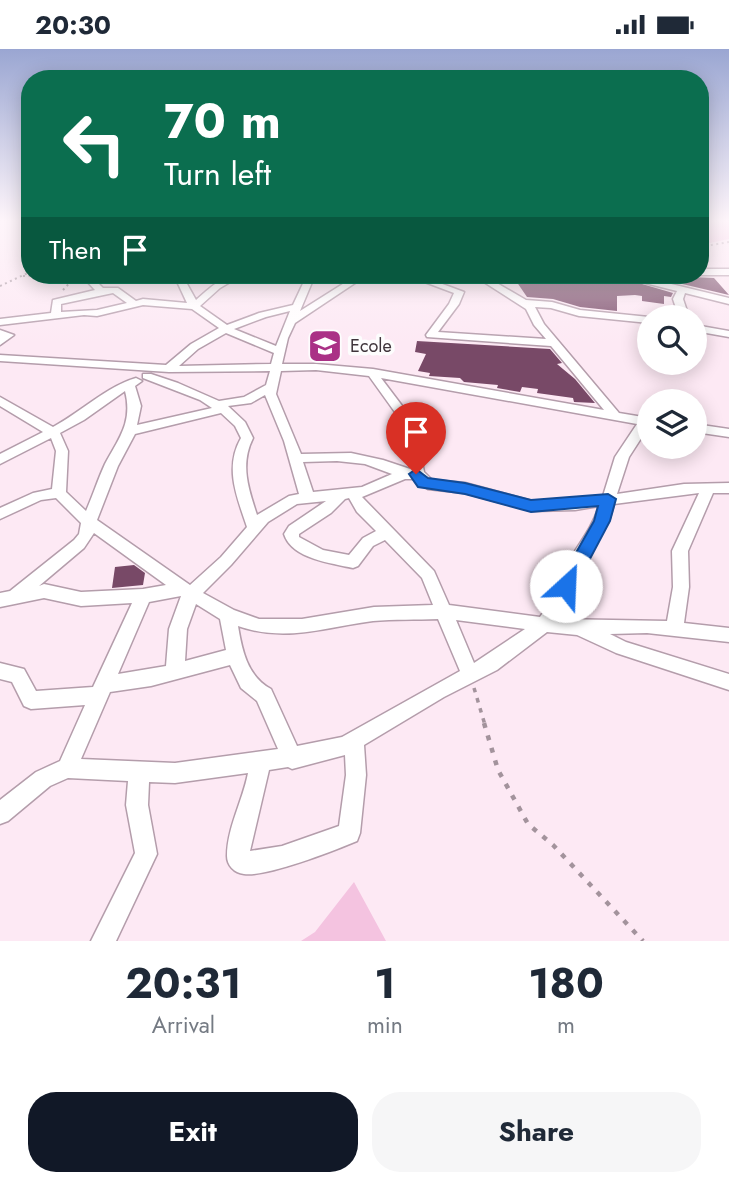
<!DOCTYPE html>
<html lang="en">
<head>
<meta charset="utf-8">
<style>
	body { margin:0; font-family:Jost,sans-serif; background:#f6f6f7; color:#1f2937; height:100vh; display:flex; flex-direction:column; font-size:26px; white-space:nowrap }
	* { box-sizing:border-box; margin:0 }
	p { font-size:23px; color:#747a83 }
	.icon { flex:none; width:38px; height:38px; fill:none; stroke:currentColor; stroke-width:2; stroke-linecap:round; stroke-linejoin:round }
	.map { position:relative; height:892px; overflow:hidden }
	.side { display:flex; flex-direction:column; background:#fff; flex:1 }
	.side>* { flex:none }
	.hud { position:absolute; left:21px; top:21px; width:688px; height:214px; border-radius:28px; box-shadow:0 4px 18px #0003; background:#0b6e4f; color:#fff; overflow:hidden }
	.tools { position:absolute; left:637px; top:256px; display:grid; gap:14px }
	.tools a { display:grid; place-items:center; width:70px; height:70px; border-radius:50%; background:#fff; box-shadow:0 4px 18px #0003; font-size:35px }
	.pin { position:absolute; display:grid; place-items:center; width:60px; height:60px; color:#fff; margin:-72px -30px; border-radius:50% 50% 50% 0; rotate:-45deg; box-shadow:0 0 7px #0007 }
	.pin .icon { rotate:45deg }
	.me { position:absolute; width:77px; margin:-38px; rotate:25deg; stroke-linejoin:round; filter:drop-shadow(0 0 5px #0008) }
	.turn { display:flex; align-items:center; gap:24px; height:147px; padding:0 28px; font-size:32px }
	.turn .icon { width:91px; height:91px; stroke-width:2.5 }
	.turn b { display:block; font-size:49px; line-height:60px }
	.then { display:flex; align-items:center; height:66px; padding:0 28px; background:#0003; gap:14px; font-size:26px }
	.eta { display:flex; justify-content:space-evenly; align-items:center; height:119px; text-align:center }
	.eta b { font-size:42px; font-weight:700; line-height:49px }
	.action { display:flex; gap:14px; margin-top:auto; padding:14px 28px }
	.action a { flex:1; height:80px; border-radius:28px; background:#111827; color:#fff; font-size:28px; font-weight:700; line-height:80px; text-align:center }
	.action a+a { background:#f6f6f7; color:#1f2937 }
	.status { display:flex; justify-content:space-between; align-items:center; height:49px; padding:0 35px; background:#fff; direction:ltr }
	.status svg { height:19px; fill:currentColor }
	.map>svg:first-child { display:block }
</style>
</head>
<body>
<div class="status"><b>20:30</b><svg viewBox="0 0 49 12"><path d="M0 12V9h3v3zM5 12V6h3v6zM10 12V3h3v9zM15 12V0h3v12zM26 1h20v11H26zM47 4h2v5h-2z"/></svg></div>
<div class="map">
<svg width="729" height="892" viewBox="0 0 729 892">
	<rect width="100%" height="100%" fill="#fde9f4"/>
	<!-- green -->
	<path fill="#f4c3e0" d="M700,171H729V190L700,196Z
		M354,833L386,892H301L315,883Z"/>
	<!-- building -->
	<path fill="#784967" d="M512,226L618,228L673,244L671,248L664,247V255L642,252V247L635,246L617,247V262L580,258L553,250L527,248Z
		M644,226L714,229L729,246Z
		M417,292L550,300L562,314L557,315L575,330L595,354L574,353L573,349L537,344L538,340L522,338L520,343L497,339L498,336L464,333L460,329L429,327L430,324L418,322L426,305L415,303Z
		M134,516L145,524L143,536L112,539L115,518Z"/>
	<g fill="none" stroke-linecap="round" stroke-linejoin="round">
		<!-- minor casing -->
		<g stroke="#b49dab" stroke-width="3">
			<path id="minor" d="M700,220H729V226H700Z
				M81,226H90L103,239H118L136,252L143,250L187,254L174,226H182L196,251C210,239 222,226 242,226L220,239L200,257L227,276L259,264L293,256L307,226H315L300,262L357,226H367L295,274L288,289L282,315H316L373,320L604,361L551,297L427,288L426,286L449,255L454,244L406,226H418L464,243L459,255L438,283L546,290L534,276L526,260L473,226H483L526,251L552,253L580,261L649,268V274L579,267L551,259L535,258L544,275L619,364L649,369V377L629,408L617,445L684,435L729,434V444H713L688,502L689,538L684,574L729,579V593L647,584L610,585L626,593L729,625V641L616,604L577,586L547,583L497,621L444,648L364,696L366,726L360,784L357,792C333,802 267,828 244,825C234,824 227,816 227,807C227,779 243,751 248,724L175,734L149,733L148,756L157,805L116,892H91L135,804L126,756L128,732L68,729L50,737L8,772L0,775V751L36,723L60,712L85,656L31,660L24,657L12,633L0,630V614L24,620L36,642L93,638L132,554L81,557L44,549L0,558V544L10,542L74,491L79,485L81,474L56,449L41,451L0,470V459L33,444L52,440L56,402L51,389L0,415V405L43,383L0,357V348L53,378C81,363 106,338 136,329L142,332L135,337L141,357L137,376L212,359L200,351L143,329V325H151L178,334L219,352L244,348L266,336L270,322L169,323L0,312V306L166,316L191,295L219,279L192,260L143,256L97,267L84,266L0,276V270L51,264L53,251L95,241ZM113,244L127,254L97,261L61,263V255ZM290,262L276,297L234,280L266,268ZM226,284L274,304L271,315L179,317L198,300ZM316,321L369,327L397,366L405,391L410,420L383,411L351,404L301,405L276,345L281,322ZM381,329L637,375L615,408L603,447L575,451L532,452L465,434L432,431L424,423L418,391L409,366ZM125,342C133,373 119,389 105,415C98,430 93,446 86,462L66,443L68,402L60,384L84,371ZM265,346L284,392L299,445L289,447L257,466C248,439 240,415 253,389L245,373L228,357L251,354ZM221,364L235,377L241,389C224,419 237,448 247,478L221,508L190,536L97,471L118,417L135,385ZM337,412L365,415L392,425L362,438L313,443L303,413ZM405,430H414L428,440L465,444L532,462L575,461L599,457C593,477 581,492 570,510C559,529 554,550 540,568L449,556L434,522L362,448ZM699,444L672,502L673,538L667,572L558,570L583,516L609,472L614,455ZM349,449L357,463L376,482L363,489L349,506L323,501L299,488V485L331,464L345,450ZM326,452L289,477L284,485C292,510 331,514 353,519L358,517L373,497L385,491L422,529L433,556L374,558L302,570H259L234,561L203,544L231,516L268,473L297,455ZM94,484L166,536L143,540L81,543L44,535L39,537L84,499ZM181,547L169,580L166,617L118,625L149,553ZM196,555L220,570L226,601L185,612L187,580ZM438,570L460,622L342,688L297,697L271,640C247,627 242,601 238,577C286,594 325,578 373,572C394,570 417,571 438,570ZM456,571L525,580L474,614ZM230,616L241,639L257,652L278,700L175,714L81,710L110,643L151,637ZM345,706L346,726L339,777L282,797L250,802L269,721L288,718L292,720Z
				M620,226H634L729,249V255L685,244L683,250L689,268H679L673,250L677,242L621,228Z
				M695,276L729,282V288L695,282Z
				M0,281L14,286L0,296Z
				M695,375L729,380V388L695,383Z"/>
		</g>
		<!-- path-far2 -->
		<path stroke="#a3939c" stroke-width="2" stroke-dasharray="2 3.5" stroke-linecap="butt" d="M700,198L729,193
			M23,227L54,226
			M0,237L30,223
			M63,241L75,228"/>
		<!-- path-far1 -->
		<path stroke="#a3939c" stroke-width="3.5" stroke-dasharray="4.5 6" stroke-linecap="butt" d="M474,639L485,676"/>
		<!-- path -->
		<path stroke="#a3939c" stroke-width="4.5" stroke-dasharray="5 8" stroke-linecap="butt" d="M484,674L498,721L528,775L553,796L643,892"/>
		<!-- minor -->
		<use href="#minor" fill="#fff" fill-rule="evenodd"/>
	</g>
	<!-- sky -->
	<linearGradient id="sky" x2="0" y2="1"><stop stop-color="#9aa6d2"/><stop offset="0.58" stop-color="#fef5fa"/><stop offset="1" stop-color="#fef5fa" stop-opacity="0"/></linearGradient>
	<rect width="729" height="296" fill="url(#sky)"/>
	<!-- route -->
	<path fill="#1a73e8" stroke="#114b97" stroke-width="2" d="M416,420L428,429L465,434L531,451L608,445L616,450L610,472L573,542L566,544L557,537L594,472L598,457L531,463L465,445L418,438L409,425Z"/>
	<!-- icons -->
	<defs>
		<g id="school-square" transform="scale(1.75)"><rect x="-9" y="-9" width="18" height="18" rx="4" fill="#aa3186" stroke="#fdfdfd"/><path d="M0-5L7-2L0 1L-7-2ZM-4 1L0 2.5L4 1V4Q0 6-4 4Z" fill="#fff"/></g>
	</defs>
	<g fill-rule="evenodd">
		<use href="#school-square" x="325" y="297"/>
	</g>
	<g text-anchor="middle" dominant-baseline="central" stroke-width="7" stroke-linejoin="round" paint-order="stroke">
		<!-- far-poi labels -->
		<g font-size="18" fill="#3f353b" stroke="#fdfdfd" text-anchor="start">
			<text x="350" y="297">Ecole</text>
		</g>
	</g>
</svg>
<div class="tools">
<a><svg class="icon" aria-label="search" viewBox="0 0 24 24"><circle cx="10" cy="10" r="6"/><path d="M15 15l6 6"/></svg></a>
<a><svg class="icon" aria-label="layers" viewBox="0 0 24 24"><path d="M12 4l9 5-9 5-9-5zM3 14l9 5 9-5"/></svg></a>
</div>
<div class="pin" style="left:416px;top:425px;background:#d93025"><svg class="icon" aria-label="arrive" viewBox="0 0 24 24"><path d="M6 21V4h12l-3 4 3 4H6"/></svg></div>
<svg class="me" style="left:566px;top:537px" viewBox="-20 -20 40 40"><circle r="19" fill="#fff"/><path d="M0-13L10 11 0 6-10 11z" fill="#1a73e8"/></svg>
<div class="hud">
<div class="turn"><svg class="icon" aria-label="left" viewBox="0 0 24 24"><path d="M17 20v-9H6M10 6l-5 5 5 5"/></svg><div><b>70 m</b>Turn left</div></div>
<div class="then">Then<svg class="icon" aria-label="arrive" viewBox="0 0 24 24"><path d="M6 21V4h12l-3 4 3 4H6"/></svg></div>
</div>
</div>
<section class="side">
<div class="eta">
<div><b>20:31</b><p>Arrival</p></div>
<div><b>1</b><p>min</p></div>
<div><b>180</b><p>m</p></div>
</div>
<div class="action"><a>Exit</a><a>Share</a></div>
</section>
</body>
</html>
